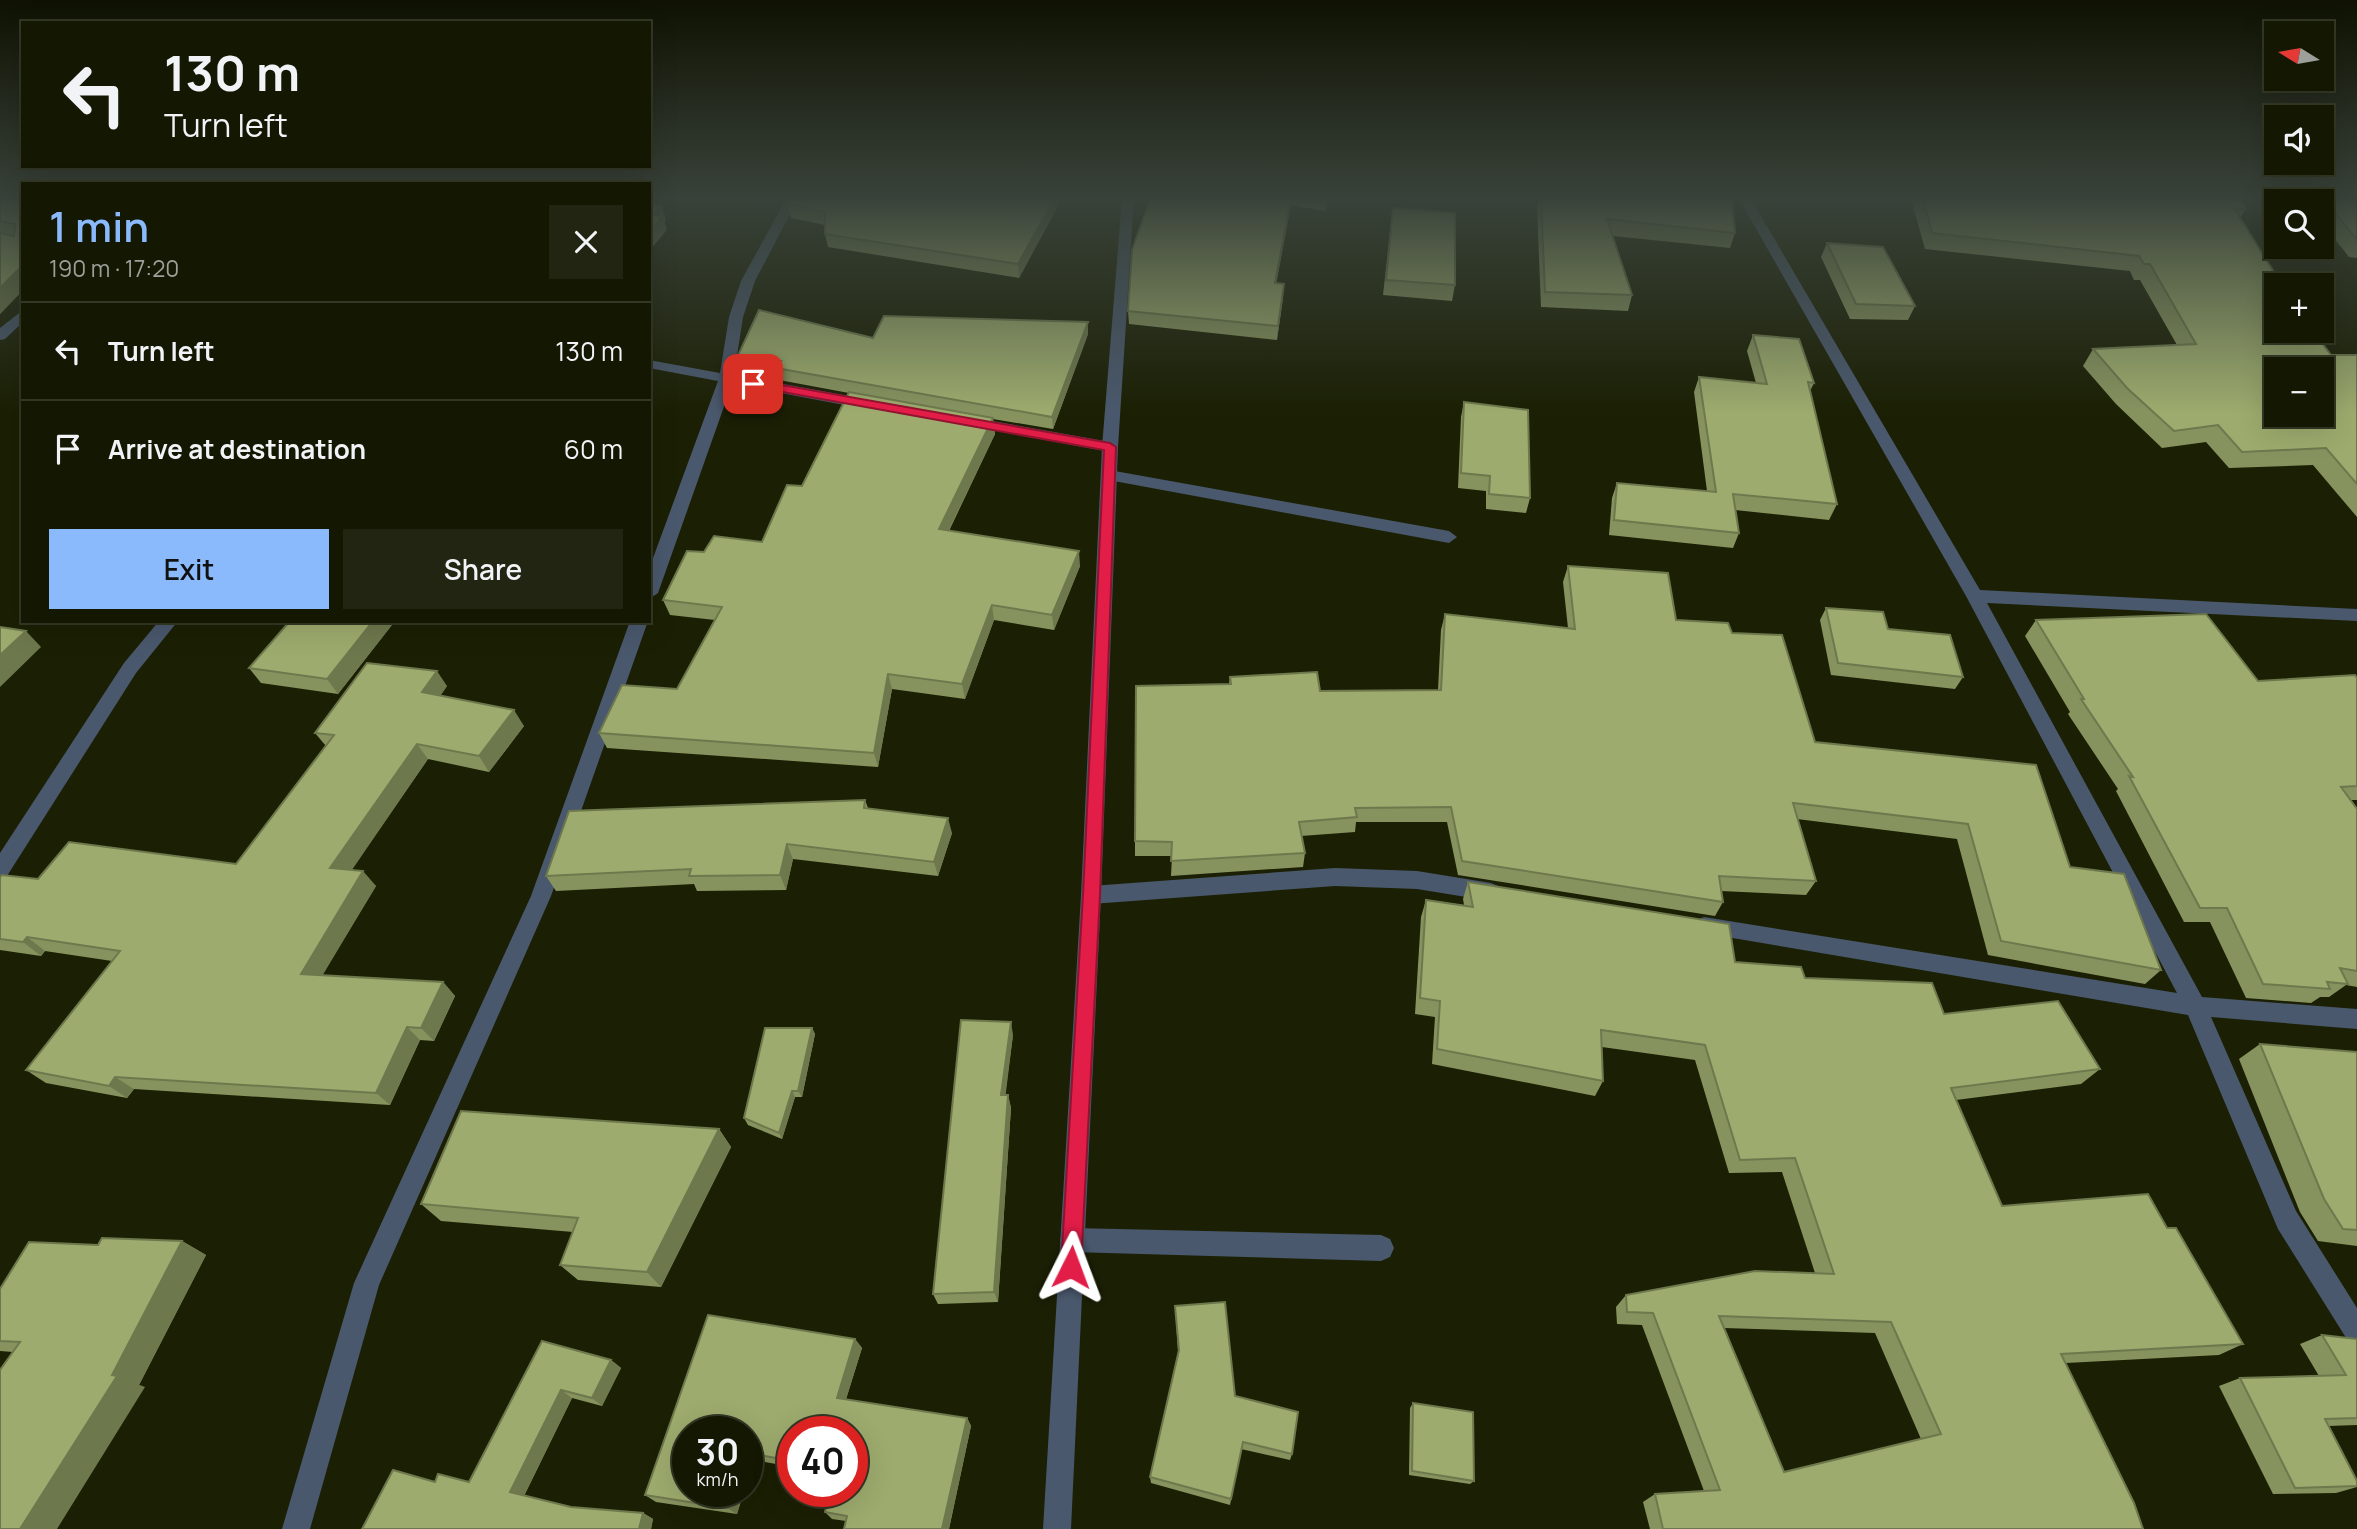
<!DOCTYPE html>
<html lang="en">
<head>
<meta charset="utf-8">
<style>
	body { margin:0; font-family:Manrope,sans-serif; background:#212512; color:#f1f3f6; height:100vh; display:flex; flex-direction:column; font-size:26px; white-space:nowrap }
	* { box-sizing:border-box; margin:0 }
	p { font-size:23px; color:#9da09a }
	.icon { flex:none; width:38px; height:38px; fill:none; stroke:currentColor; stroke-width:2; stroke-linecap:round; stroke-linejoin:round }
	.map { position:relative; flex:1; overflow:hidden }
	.details { position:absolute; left:21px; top:182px; width:630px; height:441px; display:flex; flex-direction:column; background:#141803; border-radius:0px; box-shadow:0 7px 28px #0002,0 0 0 2px #333725 }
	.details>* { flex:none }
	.guide { position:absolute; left:21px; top:21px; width:630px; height:147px; border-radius:0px; box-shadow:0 7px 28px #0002,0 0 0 2px #333725; background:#141803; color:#f1f3f6; overflow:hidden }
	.needle { width:46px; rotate:281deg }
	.controls { position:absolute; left:2264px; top:21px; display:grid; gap:14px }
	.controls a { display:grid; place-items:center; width:70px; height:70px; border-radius:0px; background:#141803; box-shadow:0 7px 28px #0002,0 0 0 2px #333725; font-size:35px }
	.speed { position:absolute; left:672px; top:1416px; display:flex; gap:14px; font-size:35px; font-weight:700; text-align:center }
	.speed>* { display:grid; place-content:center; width:91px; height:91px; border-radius:50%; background:#141803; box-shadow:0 7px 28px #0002,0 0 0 2px #333725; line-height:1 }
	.speed small { font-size:18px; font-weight:400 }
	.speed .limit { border:10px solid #d22; background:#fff; color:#111 }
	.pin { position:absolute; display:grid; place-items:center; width:60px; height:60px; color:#fff; margin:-30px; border-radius:14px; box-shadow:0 4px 10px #0006 }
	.me { position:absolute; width:77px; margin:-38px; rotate:3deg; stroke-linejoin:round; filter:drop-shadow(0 0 5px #0008) }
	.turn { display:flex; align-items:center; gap:24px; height:147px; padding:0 28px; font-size:32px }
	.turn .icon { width:91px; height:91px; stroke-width:2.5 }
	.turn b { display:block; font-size:49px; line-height:60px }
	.round { display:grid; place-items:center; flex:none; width:74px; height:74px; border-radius:0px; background:#212512 }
	.overview { display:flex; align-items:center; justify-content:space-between; height:119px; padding:0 28px }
	h1 { font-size:42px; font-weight:600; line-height:52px; color:#8bbafc }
	.cta { display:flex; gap:14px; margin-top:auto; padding:14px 28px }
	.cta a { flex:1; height:80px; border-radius:0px; background:#8bbafc; color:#111; font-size:28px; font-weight:600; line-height:80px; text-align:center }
	.cta a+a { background:#212512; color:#f1f3f6 }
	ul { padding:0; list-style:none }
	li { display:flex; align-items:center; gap:21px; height:98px; padding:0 28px; border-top:2px solid #333725 }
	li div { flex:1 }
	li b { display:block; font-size:26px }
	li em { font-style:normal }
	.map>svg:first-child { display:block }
</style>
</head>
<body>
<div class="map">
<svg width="2357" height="1529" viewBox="0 0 2357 1529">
	<rect width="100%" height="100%" fill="#1b2004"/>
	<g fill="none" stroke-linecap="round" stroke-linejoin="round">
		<!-- minor -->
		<path fill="#4a586d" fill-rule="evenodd" d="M786,199H798L755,281L743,317L734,375L871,400L878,405L871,410L732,384L658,593L649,599V569L718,381L649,368V360L720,373L729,317L741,281Z
			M1739,199H1751L1980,590L2357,609V621L1987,603L2202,997L2357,1009V1029L2211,1017L2296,1211L2357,1308V1345L2348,1341L2278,1229L2188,1015L1697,932L1693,926L1697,920L1704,917L2177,993L1966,596Z
			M23,310V322L5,339L0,340V328Z
			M970,417L1110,442L1118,447L1110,452L965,425L962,422Z
			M1109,470L1449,531L1457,537L1449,543L1103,479L1101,475L1103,471Z
			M159,621H178L136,673L7,876L0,878V853L124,663Z
			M630,621H648L551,896L379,1285L310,1529H282L354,1283L531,896Z
			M1335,868L1417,871L1491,883L1498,886L1501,892L1498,898L1491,901L1417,889L1335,886L1091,904L1084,901L1081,895L1084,889L1091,886Z
			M1072,1228L1381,1235L1390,1239L1394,1248L1390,1257L1381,1261L1072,1252L1063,1249L1060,1240L1063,1231Z"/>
		<!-- tertiary -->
		<path fill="#4a586d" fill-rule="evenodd" d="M1122,199H1134L1118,447L1101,895L1071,1529H1043L1081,895L1102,447Z"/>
	</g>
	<!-- wall -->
	<path fill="#87935f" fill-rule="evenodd" d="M0,199H23V290L0,314Z
		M1150,199H1331L1325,211L1291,205L1276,283L1283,297L1277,340L1129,324L1128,311Z
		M1539,199H1732L1735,233L1730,248L1613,236L1632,295L1628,311L1541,307L1537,206Z
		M1911,199H2241L2246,209L2240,218L2277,285L2331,355H2357V517L2313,465L2229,468L2206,442L2162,448L2116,404L2083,366L2093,349L2177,345L2140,280H2134L2130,271L1925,249Z
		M2303,199H2357V258L2349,257L2322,223V201H2305Z
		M1060,202L1019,278L828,247L825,234V225L791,218L788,204Z
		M1391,223L1455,285L1452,301L1383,295Z
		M1827,243L1915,306L1908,320L1850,319L1821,257Z
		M1088,322V334L1053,429L993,419L995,434L949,531L1080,566L1054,630L994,620L965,699L892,689L878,767L607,748L599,733L677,689L715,620L670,615L663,600L704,552L762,542L802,486L849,393L779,380L777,373L740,372L736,360L873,338Z
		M1753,335L1814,383L1810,391L1837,504L1829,520L1735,510L1739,533L1733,548L1609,535L1612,498L1617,483L1707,491L1694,392L1699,377L1756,383L1747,351Z
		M1464,402L1530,498L1526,513L1486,509V491L1458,488L1461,417Z
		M1568,566L1676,620L1732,633L1815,742L2070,867L2161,970L2145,984L1988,955L1957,839L1797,819L1816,881L1806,895L1721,891L1723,902L1715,916L1458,875L1447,822H1356L1355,832L1301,836L1305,853L1303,867L1171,876L1172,856H1135V841L1229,684L1230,677L1320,691L1438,690L1441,630L1445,614L1568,628L1563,582Z
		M1826,608L1888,629L1963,677L1955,689L1831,675L1820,620Z
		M2036,620L2258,681L2357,678V800H2351L2357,809V987L2346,985L2329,997H2320L2311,1003L2246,998L2210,922H2184L2116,791L2118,789L2068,714L2070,712L2025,636Z
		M290,621H395L338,694L261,683L249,668Z
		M447,686L440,696L524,726L489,772L428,759L351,870L376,886L322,975L443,982L455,996L434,1041L420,1040L390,1105L134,1089L127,1098L46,1083L26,1070L112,961L45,951L41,956L0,950V877L38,879L236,864L326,746L315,733Z
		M865,800L868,808L952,833L938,876L793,859L786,890L697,891L694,884L556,891L546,876Z
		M1468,882L1735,962L1805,978L1944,1014L2100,1069L2081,1084L1956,1100L2002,1206L2167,1228L2243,1344L2219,1355L2066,1363L2143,1529H1650L1643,1502L1655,1494L1704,1491L1642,1325L1617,1324L1616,1307L1626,1295L1815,1273L1782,1172L1729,1173L1695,1060L1602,1047L1603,1081L1595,1096L1432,1064L1435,1017L1415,1014L1421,917L1426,900L1464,905L1463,899ZM1724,1328L1875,1333L1921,1439L1784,1472Z
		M812,1028L815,1034L802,1097H795L782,1139L748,1125L744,1118Z
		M1013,1035L1005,1095H1008L1011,1108L998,1302L938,1304L933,1294Z
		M2260,1044L2357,1052V1246L2318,1241L2300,1212L2239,1059Z
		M719,1129L731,1147L661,1287L578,1280L560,1265L573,1232L441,1221L421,1204Z
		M182,1241L206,1255L139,1385L145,1387L13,1352L0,1351V1289L98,1245Z
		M1175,1306L1235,1396L1292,1454L1290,1460L1241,1449L1230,1505L1151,1483L1150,1477L1178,1352Z
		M708,1315L855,1339L862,1348L846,1399L967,1418L971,1426L949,1529H844L846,1521L832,1519L825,1512L831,1491H852V1432H793V1467L754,1460L747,1480V1432H688V1491H744L737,1514L656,1502L645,1495Z
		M2322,1335L2357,1339V1425L2328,1426L2357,1481V1487L2336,1493L2273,1494L2219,1386L2240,1378L2319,1376L2300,1344Z
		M542,1341L611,1360L621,1368L602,1406L572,1398L524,1496L571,1507L643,1513L653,1519L651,1529H362L435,1482H469Z
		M1413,1403L1474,1481L1470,1484L1409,1475L1410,1408Z"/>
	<!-- shaded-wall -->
	<path fill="#6e784d" d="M1054,199H1060V202L1019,278L1018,264Z
		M1291,199V205L1274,296L1275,283Z
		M1326,199H1331L1325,211Z
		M662,206L666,220L665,222L667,230L649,251V231L653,215Z
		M23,265V290L0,314V288Z
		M1284,284L1283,297L1277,340L1278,326Z
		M1088,322V334L1053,429L1052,417Z
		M993,418L995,434L942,544L939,529Z
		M1079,551L1080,566L1054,630L1052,615Z
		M992,605L994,620L965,699L962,684Z
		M373,621H395L338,694L327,679Z
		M26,631L41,647L0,687V655Z
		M437,671L447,686L432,708L422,692Z
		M888,674L892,689L878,767L874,753Z
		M514,710L524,726L489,772L479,756Z
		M417,744L428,759L343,883L330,868Z
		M948,818L952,833L938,876L934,862Z
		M787,844L793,859L786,890L780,875Z
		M363,871L376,886L315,988L301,974Z
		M27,937L45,951L41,956L23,942Z
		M443,982L455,996L434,1041L421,1028Z
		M1011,1022L1013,1035L1004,1108L1001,1095Z
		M407,1027L420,1040L390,1105L376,1093Z
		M812,1028L815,1034L802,1097L798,1091Z
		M115,1077L134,1089L127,1098L109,1086Z
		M792,1091L795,1097L782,1139L779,1133Z
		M1008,1095L1011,1108L998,1302L994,1292Z
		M719,1129L731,1147L661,1287L647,1272Z
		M182,1241L206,1255L139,1385L145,1387L57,1529H20L112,1375Z
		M855,1339L862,1348L844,1406L837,1398Z
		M611,1360L621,1368L602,1406L592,1398Z
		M561,1390L572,1398L523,1498L510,1492Z
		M967,1418L971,1426L949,1529H942Z
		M747,1455L754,1460L747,1480Z
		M732,1491H744L737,1514L727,1508Z
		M643,1513L653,1519L651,1529H639Z"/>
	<!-- building -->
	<path fill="#9dab6e" stroke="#6e784d" stroke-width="2" fill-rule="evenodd" d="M0,199H23V265L0,288V233L14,236L15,224L0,221Z
		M791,199H1054L1018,264L825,234V212L788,204Z
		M1150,199H1291L1275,283L1284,284L1278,326L1128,311L1132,250Z
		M1541,199H1732L1735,233L1607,219L1632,295L1545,292Z
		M1923,199H2241L2246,209L2234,208L2282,285H2277V331H2313L2331,355H2357V484L2326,448L2242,452L2218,425L2174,431L2127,388L2093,349L2196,344L2150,264H2144L2139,256L1932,233ZM2277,369H2322V415H2277Z
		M2324,199H2357V240Z
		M649,204L662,206L653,215L663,216L649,231Z
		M1393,208L1455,213V285L1386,280Z
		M1827,243L1883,247L1915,306L1856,304Z
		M759,310L873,338L884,316L1088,322L1052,417L776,368L781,361L736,360Z
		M1753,335L1799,339L1814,383L1808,382L1837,504L1733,494L1739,533L1614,520L1617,483L1716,492L1699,377L1767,384Z
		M849,392L993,418L939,529L1079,551L1052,615L992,605L962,684L888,674L874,753L599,733L622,685L677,689L722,607L663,600L687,551L704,552L714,536L762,542L787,485L802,486Z
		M1464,402L1528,410L1530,498L1489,494L1490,476L1461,473Z
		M1568,566L1668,573L1676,620L1728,623L1732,633L1782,635L1815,742L2036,765L2070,867L2124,874L2161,970L2001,941L1968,824L1793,803L1816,881L1719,876L1723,902L1462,861L1451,807L1355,808L1357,817L1299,822L1305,853L1171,861L1172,842L1135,841L1136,686L1231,684L1230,677L1317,672L1320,691L1441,690L1445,614L1575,629Z
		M1826,608L1883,612L1888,629L1950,635L1963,677L1838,663Z
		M2206,614L2258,681L2355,675L2357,678V786L2341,787L2357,809V971L2340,968L2348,984L2327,982L2330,989L2263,984L2227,908H2200L2129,776L2133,777L2081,699H2084L2036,620Z
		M290,621H373L327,679L249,668Z
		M0,627L26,631L0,655Z
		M367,663L437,671L422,692L514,710L479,756L417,744L330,868L363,871L301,974L443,982L421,1028L407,1027L376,1093L115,1077L109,1086L26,1070L120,951L27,937L23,942L0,939V877L2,875L38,879L69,842L236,864L334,735L315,733Z
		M865,800L864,808L948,818L934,862L787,844L780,875L689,876L691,869L546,876L569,811Z
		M1468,882L1729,924L1735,962L1801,967L1805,978L1932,983L1944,1014L2058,1001L2100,1069L1951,1088L2002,1206L2148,1194L2167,1228H2176L2243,1344L2061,1354L2134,1503L2143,1529H1663L1655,1494L1720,1490L1653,1313L1627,1312L1626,1295L1755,1271L1834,1274L1795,1158L1740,1160L1705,1045L1601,1030L1603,1081L1437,1049L1440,1001L1420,998L1426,900L1473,907ZM1719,1316L1891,1322L1941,1434L1784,1472Z
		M961,1020L1011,1022L1001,1095H1008L994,1292L933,1294Z
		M765,1028H812L798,1091H792L779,1133L744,1118Z
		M2260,1044L2357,1052V1230L2343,1229L2324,1199Z
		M461,1111L719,1129L647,1272L560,1265L578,1218L421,1204Z
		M102,1238L182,1241L112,1375L117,1376L20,1529H0V1370L20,1342L0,1341V1289L29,1242L98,1245Z
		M1225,1302L1235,1396L1298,1412L1292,1454L1243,1442L1231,1499L1150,1477L1179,1350L1175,1306Z
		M708,1315L855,1339L837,1398L967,1418L942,1529H844L847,1516L825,1512L831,1491H852V1432H793V1461L747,1453V1432H688V1491H732L727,1508L645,1495Z
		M2322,1335L2357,1339V1418L2325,1419L2357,1481V1486L2295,1488L2240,1378L2346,1375Z
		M542,1341L611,1360L592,1398L561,1390L510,1492L571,1507L643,1513L639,1529H362L393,1470L435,1482L438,1474L469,1482Z
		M1413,1403L1473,1412L1474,1481L1412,1471Z"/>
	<!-- sky -->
	<linearGradient id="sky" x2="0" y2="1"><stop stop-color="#0f1202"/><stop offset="0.48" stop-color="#39423a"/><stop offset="1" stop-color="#39423a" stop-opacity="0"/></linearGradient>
	<rect width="2357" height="413" fill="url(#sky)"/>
	<!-- route -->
	<path fill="#e11d48" stroke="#92132f" stroke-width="2" d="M753,380L1110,443L1116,447L1100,895L1081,1267L1078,1274L1071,1277L1064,1274L1061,1267L1083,895L1104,450L749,386L747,384Z"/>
</svg>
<div class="controls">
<a><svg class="needle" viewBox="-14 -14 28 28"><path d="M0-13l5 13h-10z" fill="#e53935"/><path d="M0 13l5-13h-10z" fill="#9da09a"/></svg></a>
<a><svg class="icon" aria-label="sound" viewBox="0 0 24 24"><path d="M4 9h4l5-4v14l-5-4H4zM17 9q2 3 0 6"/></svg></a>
<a><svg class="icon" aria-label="search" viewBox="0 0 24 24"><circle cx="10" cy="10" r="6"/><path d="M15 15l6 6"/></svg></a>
<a>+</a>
<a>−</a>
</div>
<div class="speed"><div>30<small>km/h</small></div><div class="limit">40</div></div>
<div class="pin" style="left:753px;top:384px;background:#d93025"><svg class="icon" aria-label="arrive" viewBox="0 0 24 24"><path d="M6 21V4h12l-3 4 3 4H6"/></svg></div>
<svg class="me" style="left:1071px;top:1267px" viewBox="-20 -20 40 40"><path d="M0-17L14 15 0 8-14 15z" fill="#e11d48" stroke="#fff" stroke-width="4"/></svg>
<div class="guide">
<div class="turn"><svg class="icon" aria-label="left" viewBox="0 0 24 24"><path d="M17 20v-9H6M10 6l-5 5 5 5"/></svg><div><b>130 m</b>Turn left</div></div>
</div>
<section class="details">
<div class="overview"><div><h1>1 min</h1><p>190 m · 17:20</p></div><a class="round"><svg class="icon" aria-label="close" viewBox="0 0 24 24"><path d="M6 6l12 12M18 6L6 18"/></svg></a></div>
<ul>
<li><svg class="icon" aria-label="left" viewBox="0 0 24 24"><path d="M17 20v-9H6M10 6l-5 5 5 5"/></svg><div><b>Turn left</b></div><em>130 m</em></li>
<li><svg class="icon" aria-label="arrive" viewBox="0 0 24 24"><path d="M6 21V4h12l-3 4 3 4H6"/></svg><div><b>Arrive at destination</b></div><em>60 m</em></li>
</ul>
<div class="cta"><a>Exit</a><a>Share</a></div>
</section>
</div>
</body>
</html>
